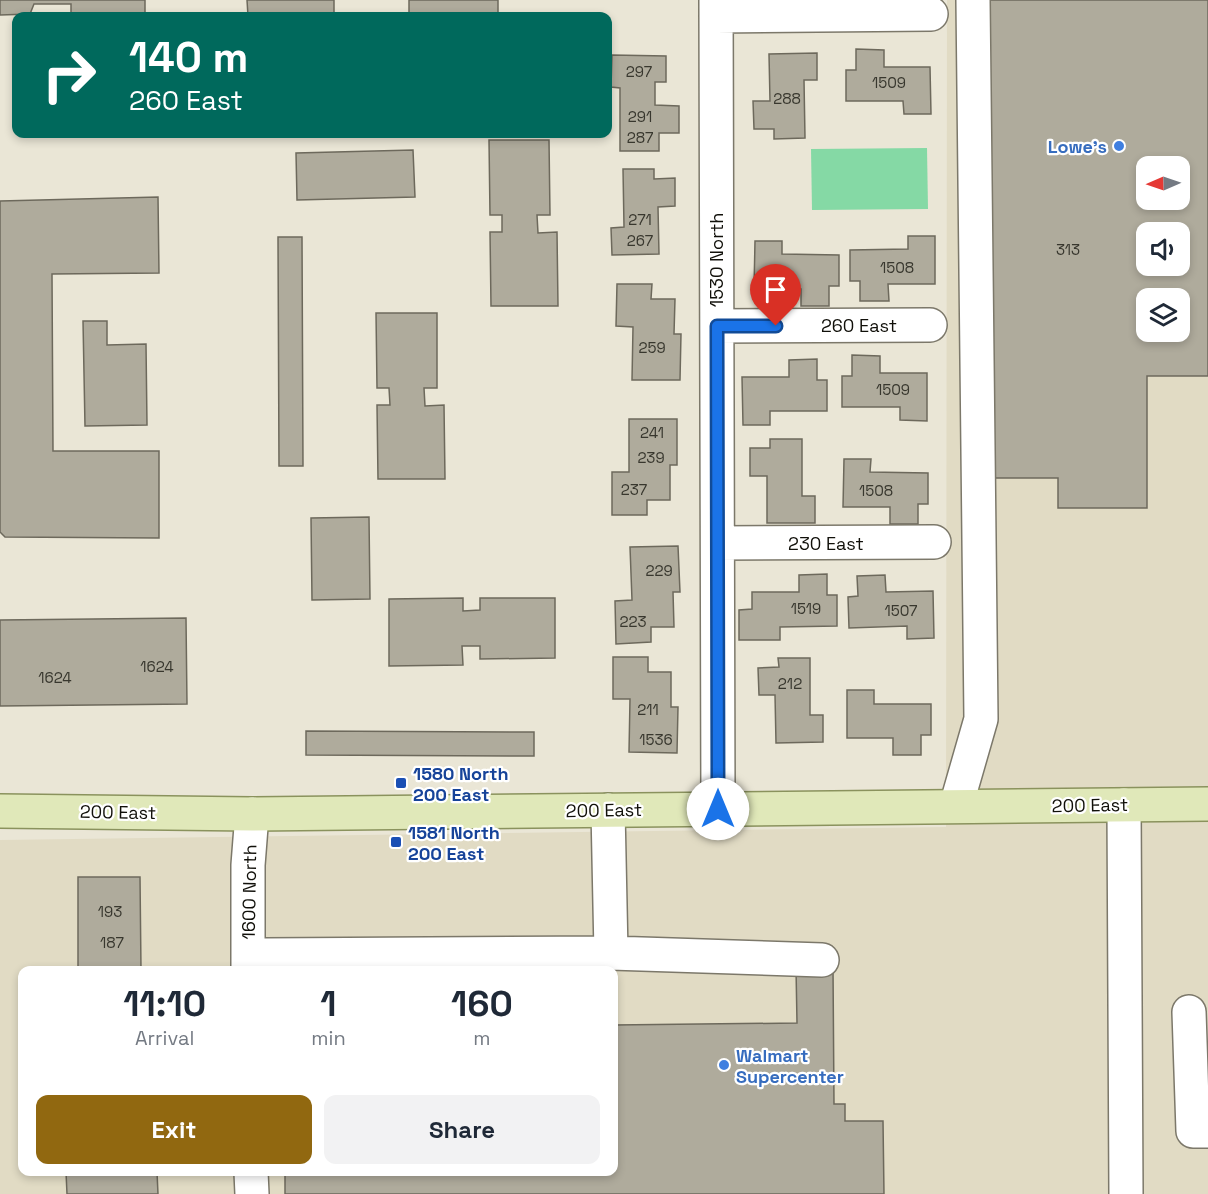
<!DOCTYPE html>
<html lang="en">
<head>
<meta charset="utf-8">
<style>
	body { margin:0; font-family:"Space Grotesk",sans-serif; background:#f2f2f3; color:#1f2937; height:100vh; display:flex; flex-direction:column; font-size:22px; white-space:nowrap }
	* { box-sizing:border-box; margin:0 }
	p { font-size:20px; color:#747a83 }
	.icon { flex:none; width:33px; height:33px; fill:none; stroke:currentColor; stroke-width:2; stroke-linecap:round; stroke-linejoin:round }
	.map { position:relative; flex:1; overflow:hidden }
	.details { position:absolute; left:18px; top:966px; width:600px; height:210px; display:flex; flex-direction:column; background:#fff; border-radius:12px; box-shadow:0 3px 9px #0003 }
	.details>* { flex:none }
	.banner { position:absolute; left:12px; top:12px; width:600px; height:126px; border-radius:12px; box-shadow:0 3px 9px #0003; background:#00695c; color:#fff; overflow:hidden }
	.needle { width:39px; rotate:268deg }
	.buttons { position:absolute; left:1136px; top:156px; display:grid; gap:12px }
	.buttons a { display:grid; place-items:center; width:54px; height:54px; border-radius:12px; background:#fff; box-shadow:0 3px 9px #0003; font-size:30px }
	.pin { position:absolute; display:grid; place-items:center; width:51px; height:51px; color:#fff; margin:-62px -26px; border-radius:50% 50% 50% 0; rotate:-45deg; box-shadow:0 0 6px #0007 }
	.pin .icon { rotate:45deg }
	.me { position:absolute; width:66px; margin:-33px; rotate:0deg; stroke-linejoin:round; filter:drop-shadow(0 0 4px #0008) }
	.turn { display:flex; align-items:center; gap:21px; height:126px; padding:0 18px; font-size:27px }
	.turn .icon { width:78px; height:78px; stroke-width:2.5 }
	.turn b { display:block; font-size:42px; line-height:51px }
	.eta { display:flex; justify-content:space-evenly; align-items:center; height:102px; text-align:center }
	.eta b { font-size:36px; font-weight:600; line-height:42px }
	.action { display:flex; gap:12px; margin-top:auto; padding:12px 18px }
	.action a { flex:1; height:69px; border-radius:12px; background:#916810; color:#fff; font-size:24px; font-weight:600; line-height:69px; text-align:center }
	.action a+a { background:#f2f2f3; color:#1f2937 }
	.map>svg:first-child { display:block }
</style>
</head>
<body>
<div class="map">
<svg width="1208" height="1194" viewBox="0 0 1208 1194">
	<rect width="100%" height="100%" fill="#eae6d6"/>
	<!-- built -->
	<path fill="#e1dbc4" fill-rule="evenodd" d="M947,0H1208V1194H0V840L946,827ZM1146,166H1179V200H1146ZM1146,232H1179V266H1146ZM1146,298H1179V332H1146ZM22,970H614V1172H22Z"/>
	<!-- green -->
	<path fill="#85d9a5" d="M927,148L928,209L812,210L811,149Z"/>
	<!-- building -->
	<path fill="#afab9c" stroke="#6d695c" stroke-width="1.5" fill-rule="evenodd" d="M0,0H145V13L71,15V4H34L30,14L0,15Z
		M247,0H334V16H248Z
		M409,0H498V16H409Z
		M990,0H1208V376H1147V508H1058V478H989ZM1146,166H1179V200H1146ZM1146,232H1179V266H1146ZM1146,298H1179V332H1146Z
		M856,49L884,50V67H930L931,114H904L903,101H846V70H856Z
		M817,53V80H804L805,138L774,139V129H754L753,101H770L769,54Z
		M612,55L666,56V82H655V105L679,106V133H659V151H620V88L611,87Z
		M489,140H549L550,215H537L538,233L557,232L558,306H491L490,232H502V215H490Z
		M413,150L415,197L297,200L296,153Z
		M623,169H654V179L675,178V206L658,207L659,254L612,255L611,228L624,227Z
		M158,197L159,273L52,274L53,451H159V538L5,537L0,532V201Z
		M908,236H935V284H888L889,301H860V281H850V250L908,249Z
		M278,237H302L303,466H279Z
		M755,241H782V254L839,255V286H829V306H801V289H754Z
		M617,284H652L651,299H675L674,334H681L680,380H632L633,327L616,326Z
		M376,313H437V388H424L425,406L444,405L445,479H378L377,405H390L389,388H377Z
		M83,321H107V345L146,344L147,425L85,426Z
		M852,355L880,356V373H927V421L900,420V407H842V376H852Z
		M817,359V380H827V411H770V425H743L742,377H789V360Z
		M629,419H677V465H670V500H647V515H612V472H629Z
		M770,439H802V496H815V523H767V476H750V448H770Z
		M844,459H871L870,472L928,473V504H918V524H890V507H843Z
		M369,517L370,599L312,600L311,518Z
		M678,546L680,592H673L674,627H651V642L616,644L615,601L632,600L630,547Z
		M827,574V595H837V626L780,627V640H739V610L752,609V592H799V575Z
		M885,575L886,592L933,591L934,638L907,639V626L849,628L848,597L858,596L857,576Z
		M463,598V611L480,610V598H555V658L480,659V646H462L463,665L389,666V599Z
		M186,618L187,704L0,706V620Z
		M613,657H648V672H671V707H678L677,753L629,752L630,699H613Z
		M778,658H810V715H823V742L776,743L775,695H759L758,668L779,667Z
		M847,690H874V704H931V735H921V755H893V738H847Z
		M306,731L534,732V756L306,755Z
		M78,877H140L141,970H78Z
		M796,968H833L834,1104H845V1121H883L884,1194H285V1172H614V1025L797,1023Z
		M66,1172H157L158,1194H67Z"/>
	<g fill="none" stroke-linecap="round" stroke-linejoin="round">
		<!-- minor casing -->
		<g stroke="#7c786a" stroke-width="36">
			<path id="minor" d="M716,0L718,809
				M716,16L931,14
				M717,326L930,325
				M718,543L934,542
				M1124,805L1126,1194
				M956,806L981,719L973,0
				M608,810L611,953
				M248,957L266,955L611,953L822,960
				M248,970V865L252,814
				M1189,1012L1193,1131H1208
				M251,1172L252,1194"/>
		</g>
		<!-- major casing -->
		<g stroke="#8a925d" stroke-width="36">
			<path id="major" d="M0,811L252,814L1208,804"/>
		</g>
		<!-- minor -->
		<use href="#minor" stroke="#fff" stroke-width="33"/>
		<!-- major -->
		<use href="#major" stroke="#e0e8b9" stroke-width="33"/>
	</g>
	<g fill="none" stroke-linecap="round" stroke-linejoin="round">
		<!-- route casing -->
		<g stroke="#114b97" stroke-width="15">
			<path id="route" d="M718,809L717,326H776"/>
		</g>
		<!-- route -->
		<use href="#route" stroke="#1a73e8" stroke-width="10"/>
	</g>
	<!-- markers -->
	<g fill="#3f7fe0" stroke="#fff" stroke-width="2">
		<circle cx="1119" cy="146" r="6"/>
		<circle cx="724" cy="1065" r="6"/>
	</g>
	<g fill="#1a4fb4" stroke="#fff" stroke-width="2">
		<rect x="395" y="777" width="12" height="12" rx="3"/>
		<rect x="390" y="836" width="12" height="12" rx="3"/>
	</g>
	<g text-anchor="middle" dominant-baseline="central" stroke-width="4.5" stroke-linejoin="round" paint-order="stroke">
		<!-- number labels -->
		<g font-size="15" fill="#38372e">
			<text x="639" y="71">297</text>
			<text x="889" y="82">1509</text>
			<text x="787" y="98">288</text>
			<text x="640" y="116">291</text>
			<text x="640" y="137">287</text>
			<text x="640" y="219">271</text>
			<text x="640" y="240">267</text>
			<text x="1068" y="249">313</text>
			<text x="897" y="267">1508</text>
			<text x="652" y="347">259</text>
			<text x="893" y="389">1509</text>
			<text x="652" y="432">241</text>
			<text x="651" y="457">239</text>
			<text x="634" y="489">237</text>
			<text x="876" y="490">1508</text>
			<text x="659" y="570">229</text>
			<text x="806" y="608">1519</text>
			<text x="901" y="610">1507</text>
			<text x="633" y="621">223</text>
			<text x="157" y="666">1624</text>
			<text x="55" y="677">1624</text>
			<text x="790" y="683">212</text>
			<text x="648" y="709">211</text>
			<text x="656" y="739">1536</text>
			<text x="110" y="911">193</text>
			<text x="112" y="942">187</text>
		</g>
		<!-- shop labels -->
		<g font-size="18" font-weight="bold" fill="#366cbe" stroke="#fff" text-anchor="end">
			<text x="1107" y="146">Lowe's</text>
			<text x="736" y="1055" text-anchor="start">Walmart<tspan x="736" dy="21">Supercenter</tspan></text>
		</g>
		<!-- street labels -->
		<g font-size="18" fill="#11100a" stroke="#fff">
			<text transform="translate(716 260) rotate(-90)">1530 North</text>
			<text x="859" y="325">260 East</text>
			<text x="826" y="543">230 East</text>
			<text transform="translate(1090 805) rotate(-1)">200 East</text>
			<text transform="translate(604 810) rotate(-1)">200 East</text>
			<text transform="translate(118 812) rotate(1)">200 East</text>
			<text transform="translate(249 892) rotate(-89)">1600 North</text>
		</g>
		<!-- transit labels -->
		<g font-size="18" font-weight="bold" fill="#164399" stroke="#fff" text-anchor="start">
			<text x="413" y="773">1580 North<tspan x="413" dy="21">200 East</tspan></text>
			<text x="408" y="832">1581 North<tspan x="408" dy="21">200 East</tspan></text>
		</g>
	</g>
</svg>
<div class="buttons">
<a><svg class="needle" viewBox="-14 -14 28 28"><path d="M0-13l5 13h-10z" fill="#e53935"/><path d="M0 13l5-13h-10z" fill="#747a83"/></svg></a>
<a><svg class="icon" aria-label="sound" viewBox="0 0 24 24"><path d="M4 9h4l5-4v14l-5-4H4zM17 9q2 3 0 6"/></svg></a>
<a><svg class="icon" aria-label="layers" viewBox="0 0 24 24"><path d="M12 4l9 5-9 5-9-5zM3 14l9 5 9-5"/></svg></a>
</div>
<div class="pin" style="left:776px;top:326px;background:#d93025"><svg class="icon" aria-label="arrive" viewBox="0 0 24 24"><path d="M6 21V4h12l-3 4 3 4H6"/></svg></div>
<svg class="me" style="left:718px;top:809px" viewBox="-20 -20 40 40"><circle r="19" fill="#fff"/><path d="M0-13L10 11 0 6-10 11z" fill="#1a73e8"/></svg>
<div class="banner">
<div class="turn"><svg class="icon" aria-label="right" viewBox="0 0 24 24"><path d="M7 20v-9h11M14 6l5 5-5 5"/></svg><div><b>140 m</b>260 East</div></div>
</div>
<section class="details">
<div class="eta">
<div><b>11:10</b><p>Arrival</p></div>
<div><b>1</b><p>min</p></div>
<div><b>160</b><p>m</p></div>
</div>
<div class="action"><a>Exit</a><a>Share</a></div>
</section>
</div>
</body>
</html>
